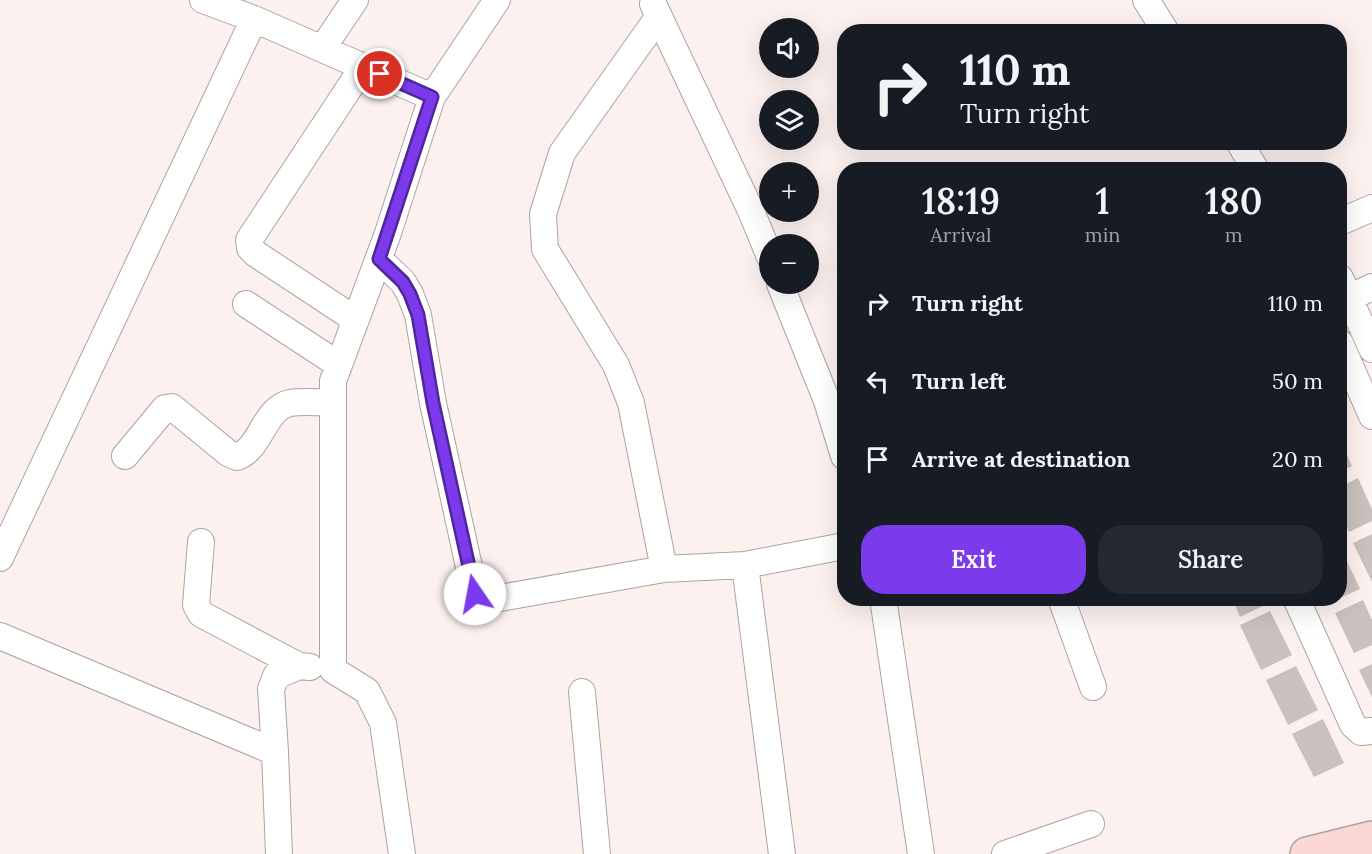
<!DOCTYPE html>
<html lang="en">
<head>
<meta charset="utf-8">
<style>
	body { margin:0; font-family:Lora,serif; background:#242831; color:#f1f3f6; height:100vh; display:flex; flex-direction:column; font-size:22px; white-space:nowrap }
	* { box-sizing:border-box; margin:0 }
	p { font-size:20px; color:#9ea1a6 }
	.icon { flex:none; width:33px; height:33px; fill:none; stroke:currentColor; stroke-width:2; stroke-linecap:round; stroke-linejoin:round }
	.map { position:relative; flex:1; overflow:hidden }
	.sheet { position:absolute; left:837px; top:162px; width:510px; height:444px; display:flex; flex-direction:column; background:#171b24; border-radius:24px; box-shadow:0 6px 24px #0002 }
	.sheet>* { flex:none }
	.guide { position:absolute; left:837px; top:24px; width:510px; height:126px; border-radius:24px; box-shadow:0 6px 24px #0002; background:#171b24; color:#f1f3f6; overflow:hidden }
	.controls { position:absolute; left:759px; top:18px; display:grid; gap:12px }
	.controls a { display:grid; place-items:center; width:60px; height:60px; border-radius:50%; background:#171b24; box-shadow:0 6px 24px #0002; font-size:30px }
	.pin { position:absolute; display:grid; place-items:center; width:51px; height:51px; color:#fff; margin:-26px; border:3px solid #fff; border-radius:50%; box-shadow:0 2px 6px #0007 }
	.me { position:absolute; width:66px; margin:-33px; rotate:348deg; stroke-linejoin:round; filter:drop-shadow(0 0 4px #0008) }
	.turn { display:flex; align-items:center; gap:21px; height:126px; padding:0 24px; font-size:27px }
	.turn .icon { width:78px; height:78px; stroke-width:2.5 }
	.turn b { display:block; font-size:42px; line-height:51px }
	.eta { display:flex; justify-content:space-evenly; align-items:center; height:102px; text-align:center }
	.eta b { font-size:36px; font-weight:600; line-height:42px }
	.cta { display:flex; gap:12px; margin-top:auto; padding:12px 24px }
	.cta a { flex:1; height:69px; border-radius:24px; background:#7c3aed; color:#fff; font-size:24px; font-weight:600; line-height:69px; text-align:center }
	.cta a+a { background:#242831; color:#f1f3f6 }
	ul { padding:0; list-style:none }
	li { display:flex; align-items:center; gap:18px; height:78px; padding:0 24px }
	li div { flex:1 }
	li b { display:block; font-size:22px }
	li em { font-style:normal }
	.map>svg:first-child { display:block }
</style>
</head>
<body>
<div class="map">
<svg width="1372" height="854" viewBox="0 0 1372 854">
	<rect width="100%" height="100%" fill="#fcf1ef"/>
	<!-- building -->
	<path fill="#cac0be" d="M1340,439L1352,466L1340,472Z
		M1358,478L1372,509V521L1349,532L1340,511V487Z
		M1372,534V582L1353,543Z
		M1340,546L1360,589L1340,598Z
		M1232,598H1269L1271,602L1240,617Z
		M1363,600L1372,620V645L1354,653L1335,613Z
		M1270,611L1292,655L1261,670L1240,625Z
		M1372,664V697L1359,670Z
		M1296,666L1318,710L1288,725L1266,680Z
		M1323,719L1344,763L1314,777L1292,734Z"/>
	<g fill="none" stroke-linecap="round" stroke-linejoin="round">
		<!-- street casing -->
		<g stroke="#ada3a2" stroke-width="28">
			<path id="street" d="M1146,0L1166,32
				M653,4L751,211L770,257
				M659,16L562,153L543,214L545,249L616,365L631,403L664,569L745,565
				M254,19L432,97
				M322,49L355,0
				M1239,142L1256,170
				M1340,222L1372,208
				M379,259L403,282L410,294L418,315L433,403L475,594L478,599L483,601L664,569
				M1340,278L1372,349
				M780,284L827,401L844,456
				M1349,298L1372,287
				M246,304L339,365
				M356,320L256,254L250,248L249,240L363,67
				M1340,343L1372,416
				M125,456L165,408L172,407L228,453L237,457C261,449 264,408 290,403C303,401 319,403 333,402
				M201,542L196,605L201,614L299,666
				M0,558L254,19L203,0
				M883,598L921,854
				M1061,598L1093,687
				M1296,598L1353,725L1361,732L1372,731
				M0,636L275,752L279,854
				M582,692L597,854
				M275,752L271,689L276,676L299,666L310,667
				M402,854L383,723L367,691L333,670V381L387,236L432,97L497,0
				M782,854L745,565L844,546
				M1005,854L1091,824"/>
		</g>
		<!-- secondary casing -->
		<g stroke="#ada3a2" stroke-width="36">
			<path id="secondary" d="M1307,854L1372,838"/>
		</g>
		<!-- street -->
		<use href="#street" stroke="#fff" stroke-width="26"/>
		<!-- secondary -->
		<use href="#secondary" stroke="#fcd8d4" stroke-width="33"/>
	</g>
	<g fill="none" stroke-linecap="round" stroke-linejoin="round">
		<!-- route casing -->
		<g stroke="#51269a" stroke-width="15">
			<path id="route" d="M380,74L432,97L379,259L403,282L410,294L418,315L433,403L475,594"/>
		</g>
		<!-- route -->
		<use href="#route" stroke="#7c3aed" stroke-width="10"/>
	</g>
</svg>
<div class="controls">
<a><svg class="icon" aria-label="sound" viewBox="0 0 24 24"><path d="M4 9h4l5-4v14l-5-4H4zM17 9q2 3 0 6"/></svg></a>
<a><svg class="icon" aria-label="layers" viewBox="0 0 24 24"><path d="M12 4l9 5-9 5-9-5zM3 14l9 5 9-5"/></svg></a>
<a>+</a>
<a>−</a>
</div>
<div class="pin" style="left:380px;top:74px;background:#d93025"><svg class="icon" aria-label="arrive" viewBox="0 0 24 24"><path d="M6 21V4h12l-3 4 3 4H6"/></svg></div>
<svg class="me" style="left:475px;top:594px" viewBox="-20 -20 40 40"><circle r="19" fill="#fff"/><path d="M0-13L10 11 0 6-10 11z" fill="#7c3aed"/></svg>
<div class="guide">
<div class="turn"><svg class="icon" aria-label="right" viewBox="0 0 24 24"><path d="M7 20v-9h11M14 6l5 5-5 5"/></svg><div><b>110 m</b>Turn right</div></div>
</div>
<section class="sheet">
<div class="eta">
<div><b>18:19</b><p>Arrival</p></div>
<div><b>1</b><p>min</p></div>
<div><b>180</b><p>m</p></div>
</div>
<ul>
<li><svg class="icon" aria-label="right" viewBox="0 0 24 24"><path d="M7 20v-9h11M14 6l5 5-5 5"/></svg><div><b>Turn right</b></div><em>110 m</em></li>
<li><svg class="icon" aria-label="left" viewBox="0 0 24 24"><path d="M17 20v-9H6M10 6l-5 5 5 5"/></svg><div><b>Turn left</b></div><em>50 m</em></li>
<li><svg class="icon" aria-label="arrive" viewBox="0 0 24 24"><path d="M6 21V4h12l-3 4 3 4H6"/></svg><div><b>Arrive at destination</b></div><em>20 m</em></li>
</ul>
<div class="cta"><a>Exit</a><a>Share</a></div>
</section>
</div>
</body>
</html>
